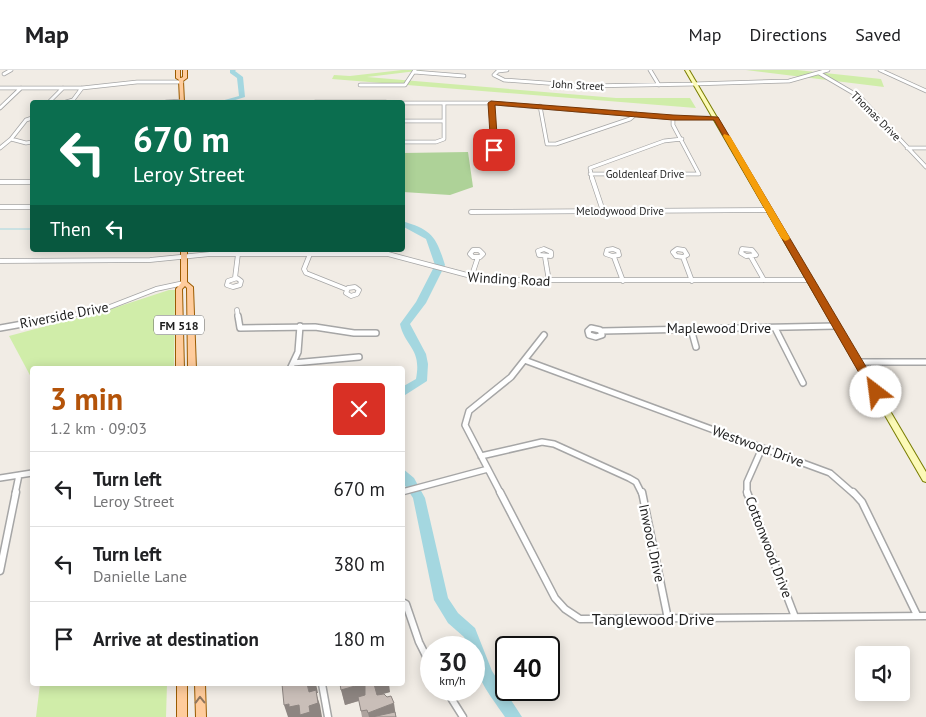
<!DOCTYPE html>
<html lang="en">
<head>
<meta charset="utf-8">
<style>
	body { margin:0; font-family:"PT Sans",sans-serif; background:#f2f2f2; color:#202124; height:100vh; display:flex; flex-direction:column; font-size:19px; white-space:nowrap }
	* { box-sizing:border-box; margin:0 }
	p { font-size:16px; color:#757577 }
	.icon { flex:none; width:28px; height:28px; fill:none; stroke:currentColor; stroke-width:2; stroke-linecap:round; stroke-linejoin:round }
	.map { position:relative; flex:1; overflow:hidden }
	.drawer { position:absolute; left:30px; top:296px; width:375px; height:320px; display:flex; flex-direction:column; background:#fff; border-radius:5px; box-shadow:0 2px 12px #0003 }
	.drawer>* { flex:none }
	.hud { position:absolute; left:30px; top:30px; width:375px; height:152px; border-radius:5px; box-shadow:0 2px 12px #0003; background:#0b6e4f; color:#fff; overflow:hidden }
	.fabs { position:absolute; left:855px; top:576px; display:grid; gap:10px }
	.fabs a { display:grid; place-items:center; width:55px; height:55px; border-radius:5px; background:#fff; box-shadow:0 2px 12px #0003; font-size:25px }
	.speed { position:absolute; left:420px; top:566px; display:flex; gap:10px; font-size:25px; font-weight:700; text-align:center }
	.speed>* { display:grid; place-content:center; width:65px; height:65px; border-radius:50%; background:#fff; box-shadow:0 2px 12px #0003; line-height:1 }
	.speed small { font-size:12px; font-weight:400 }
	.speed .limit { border:2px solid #111; border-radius:8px; background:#fff; color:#111 }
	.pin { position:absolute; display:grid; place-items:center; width:42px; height:42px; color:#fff; margin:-21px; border-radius:10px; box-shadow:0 2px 8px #0006 }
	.me { position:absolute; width:55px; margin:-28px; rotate:330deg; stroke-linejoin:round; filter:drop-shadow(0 0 4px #0008) }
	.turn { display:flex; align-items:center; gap:18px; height:105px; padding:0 20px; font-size:22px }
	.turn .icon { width:65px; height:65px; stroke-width:2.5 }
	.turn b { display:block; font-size:35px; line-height:42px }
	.then { display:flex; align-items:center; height:48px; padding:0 20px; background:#0003; gap:10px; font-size:19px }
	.round { display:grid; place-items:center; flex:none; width:52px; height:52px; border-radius:5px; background:#f2f2f2 }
	.overview { display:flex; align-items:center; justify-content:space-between; height:85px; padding:0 20px }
	h1 { font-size:30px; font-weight:800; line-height:38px; color:#b45309 }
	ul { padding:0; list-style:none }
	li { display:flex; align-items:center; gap:15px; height:75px; padding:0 20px; border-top:1px solid #e0e0e0 }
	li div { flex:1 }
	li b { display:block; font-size:19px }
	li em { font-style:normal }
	header { display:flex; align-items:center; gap:30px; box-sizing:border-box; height:70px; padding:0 25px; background:#fff; border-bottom:1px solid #e0e0e0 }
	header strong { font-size:24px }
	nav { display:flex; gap:28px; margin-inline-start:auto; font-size:18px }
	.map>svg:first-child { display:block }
</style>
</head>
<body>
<header>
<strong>Map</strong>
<nav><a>Map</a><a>Directions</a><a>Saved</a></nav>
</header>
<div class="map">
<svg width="926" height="647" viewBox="0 0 926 647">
	<rect width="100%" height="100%" fill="#f1ece5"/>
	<!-- grass -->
	<path fill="#d0eda9" d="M402,0H425L367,7L616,28H690L696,38L332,9L334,5L350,6Z
		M746,0H797L881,9L884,17Z
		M169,220H175L174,299H32V309L9,266L114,238Z
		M40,614H167L166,647H36Z"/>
	<!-- forest -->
	<path fill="#aed298" d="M468,82L473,117L450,125L403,122V83Z"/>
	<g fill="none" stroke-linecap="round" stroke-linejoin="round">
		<!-- stream -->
		<path stroke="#a4d7e0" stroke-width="1" d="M402,156H409
			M0,159H32"/>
		<!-- river -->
		<path fill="#a4d7e0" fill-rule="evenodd" d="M230,0H236L235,1L243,7L245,27L229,32H220L221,31L239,26L237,8L230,3Z
			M402,151C432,160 436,166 445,195L426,233L410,254L426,284L428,294L427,311L402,327V317L416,309C422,278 405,277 400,254L416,232L435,195L426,169L402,156Z
			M402,398L414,408L425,428L448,528L458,543L475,558L492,601L522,647H505C489,623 474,608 474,578H468L464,567L448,553L434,530L413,428L402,411Z"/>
		<!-- street-far3 casing -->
		<g stroke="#a6a6a6" stroke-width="4.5">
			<path id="street-far3" d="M507,0L498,1L494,5L504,10L587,16L696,14
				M650,0L659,15
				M880,0L926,21
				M414,2L464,6
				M819,3L860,27L926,97
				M4,4L11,0
				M693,14L789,11L828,0
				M360,15H405L415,0
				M0,18H82L137,12H182
				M49,32L63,18
				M66,32L73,30L82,18
				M166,32L182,31
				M315,32H386
				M402,33H491L673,48H716
				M491,33L495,80
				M540,36L547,74H556L630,49L636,44
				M0,38L21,18
				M32,48L26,50L11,69L26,73L32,72
				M402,51H444
				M402,72H436L444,69V33
				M0,78L11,69
				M907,78H926
				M590,104H699L673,55V48
				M592,109L590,98L664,71L682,69"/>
		</g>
		<!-- street-far2 casing -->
		<g stroke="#a6a6a6" stroke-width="5.5">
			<path id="street-far2" d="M592,108L603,141
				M0,112H32
				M0,137H32
				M471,142L769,140
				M544,179L551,182V186L539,185L538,181Z
				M613,179L618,181L619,185L612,186L606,184L607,180Z
				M677,179L684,180L687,185L683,187L676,186L673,182Z
				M742,179L752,180L756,185L746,186L741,183Z
				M473,180H479L483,184L480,187H473L470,184Z
				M310,184L304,199L306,203L346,219
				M545,187L549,211
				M614,187L623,211
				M683,187L692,211
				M751,187L764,210
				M0,191L150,190L210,184H388L486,210H809
				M235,208L238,184
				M237,208L241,211L240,215L233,217L227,215L228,211Z
				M471,208L478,187
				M355,217L359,220L357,224L351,226L346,223L348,218Z
				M237,240L238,248
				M59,248L107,238L156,219L184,213"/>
		</g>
		<!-- street-far1 casing -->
		<g stroke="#a6a6a6" stroke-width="8">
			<path id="street-far1" d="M238,246L240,258L315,257L354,263H376
				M0,258L67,246
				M591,258L600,260L602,265L596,267L589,265L588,261Z
				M775,258L803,313
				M691,259L696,277
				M602,261L837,256
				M527,291L830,403L854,424
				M858,292H926
				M293,293L359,287
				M290,299L298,282L300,256
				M481,386L542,372L554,374L629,408L636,412L642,424
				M0,408L32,403
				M402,422L488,399
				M15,424L19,405
				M501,424L465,355L469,341L511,307L544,265
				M747,424V412L762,378"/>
		</g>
		<!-- street casing -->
		<g stroke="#a6a6a6" stroke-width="9">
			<path id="street" d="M500,422L555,528L565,539L580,549L926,546
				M642,422L668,549
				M747,422L795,547
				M853,422L862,432L917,545
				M0,501L16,422
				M402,532L406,534L419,572L431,596
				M322,614L328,647
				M446,620L463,647"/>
		</g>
		<!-- secondary casing -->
		<g stroke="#797d00" stroke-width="2">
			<path id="secondary" d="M685,0H689L926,402V412L923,411Z"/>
		</g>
		<!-- primary casing -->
		<g stroke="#9b5b00" stroke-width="2">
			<path id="primary" d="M176,0H180V8H181L183,7V0H187V8L183,11L184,32H180L179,10L176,8Z
				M181,180H187V212L193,217L196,299H188L187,218L185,216L182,219L184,299H176V219L181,213Z
				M177,614H187V647H177Z
				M195,614H205L206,647H196Z"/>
		</g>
		<!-- street-far3 -->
		<use href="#street-far3" stroke="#fff" stroke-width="3"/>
		<!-- street-far2 -->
		<use href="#street-far2" stroke="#fff" stroke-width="4"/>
		<!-- street-far1 -->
		<use href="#street-far1" stroke="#fff" stroke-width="5"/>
		<!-- street -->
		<use href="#street" stroke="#fff" stroke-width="6"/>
		<!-- secondary -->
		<use href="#secondary" fill="#fcfab7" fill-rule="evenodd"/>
		<!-- primary -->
		<use href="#primary" fill="#ffcc9c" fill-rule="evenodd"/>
	</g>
	<!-- wall -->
	<path fill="#ada39e" d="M340,614L390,622L382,624L396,647H362L359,631L345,635Z"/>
	<!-- shaded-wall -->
	<path fill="#8d8581" d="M307,614H316L318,623H316L320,635L322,647H288L284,635L289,634L309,636V622Z
		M362,614H365L368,628L345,635L341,620Z
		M373,614H389L390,622L376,626Z
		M394,633L396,647H369L368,643Z"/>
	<!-- building -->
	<path fill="#c9beb8" stroke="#8d8581" d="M282,614H307L309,622L316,620L318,633L309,636L310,642L300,645L299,635L289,637V634L284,635Z
		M340,614H362L341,620Z
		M365,614H374L377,625L384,624L387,627L391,626L394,633L368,643L367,640L361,641L358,627L365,625Z
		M395,642L396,647H372Z"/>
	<!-- one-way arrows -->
	<defs><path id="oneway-chevron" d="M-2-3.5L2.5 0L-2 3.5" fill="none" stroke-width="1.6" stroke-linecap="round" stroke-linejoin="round" transform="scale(1.25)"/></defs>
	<use stroke="#8f765e" href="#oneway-chevron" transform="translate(200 630) rotate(-91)"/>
	<!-- route -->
	<path fill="#b45309" stroke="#753606" d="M491,31L673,45L718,47L881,322L880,325H872L870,322L714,50H673L495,35L498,80L494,82L491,80L488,33Z"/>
	<!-- slow -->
	<path fill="#f59e0b" d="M724,64L730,66L790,168L788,170L785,171L781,168L723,66Z"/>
	<g text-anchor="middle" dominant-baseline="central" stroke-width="4.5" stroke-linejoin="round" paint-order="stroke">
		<!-- far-street labels -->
		<g font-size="11" fill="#1f1f1f" stroke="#fff">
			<text transform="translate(578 15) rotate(3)">John Street</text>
			<text transform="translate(876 46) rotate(45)">Thomas Drive</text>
			<text x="645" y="104">Goldenleaf Drive</text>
			<text x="620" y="141">Melodywood Drive</text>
		</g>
		<!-- shield labels -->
		<rect fill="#fff" stroke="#626262" stroke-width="1" x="154" y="245.5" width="50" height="19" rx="4"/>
		<g font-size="12" font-weight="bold" fill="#1f1f1f">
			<text x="179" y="255">FM 518</text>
		</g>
		<!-- street labels -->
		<g font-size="14" fill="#1f1f1f" stroke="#fff">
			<text transform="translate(509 209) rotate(3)">Winding Road</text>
			<text transform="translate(64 245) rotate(-11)">Riverside Drive</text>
			<text x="719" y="258">Maplewood Drive</text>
			<text transform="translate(758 376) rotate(20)">Westwood Drive</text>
			<text transform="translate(652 473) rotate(78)">Inwood Drive</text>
			<text transform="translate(769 477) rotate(69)">Cottonwood Drive</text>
		</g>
		<!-- near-street labels -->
		<g font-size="16" fill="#1f1f1f" stroke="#fff">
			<text x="653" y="549">Tanglewood Drive</text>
		</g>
	</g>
</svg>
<div class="fabs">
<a><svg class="icon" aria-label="sound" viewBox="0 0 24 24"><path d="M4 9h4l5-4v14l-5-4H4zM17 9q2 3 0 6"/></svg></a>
</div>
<div class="speed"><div>30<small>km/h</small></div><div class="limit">40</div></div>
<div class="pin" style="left:494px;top:80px;background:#d93025"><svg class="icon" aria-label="arrive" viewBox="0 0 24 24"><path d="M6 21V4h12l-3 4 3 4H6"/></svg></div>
<svg class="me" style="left:876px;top:322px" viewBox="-20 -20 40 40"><circle r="19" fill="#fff"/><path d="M0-13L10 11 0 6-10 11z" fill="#b45309"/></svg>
<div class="hud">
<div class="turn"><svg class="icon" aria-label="left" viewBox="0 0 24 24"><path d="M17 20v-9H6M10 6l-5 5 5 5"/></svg><div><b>670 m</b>Leroy Street</div></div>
<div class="then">Then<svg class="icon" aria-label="left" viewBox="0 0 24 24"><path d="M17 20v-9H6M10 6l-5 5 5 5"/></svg></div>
</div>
<section class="drawer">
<div class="overview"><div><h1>3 min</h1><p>1.2 km · 09:03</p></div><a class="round" style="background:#d93025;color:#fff"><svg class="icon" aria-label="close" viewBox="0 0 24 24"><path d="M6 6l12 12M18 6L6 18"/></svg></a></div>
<ul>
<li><svg class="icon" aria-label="left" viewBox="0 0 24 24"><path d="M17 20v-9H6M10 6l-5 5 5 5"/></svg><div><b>Turn left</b><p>Leroy Street</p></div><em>670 m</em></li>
<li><svg class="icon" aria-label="left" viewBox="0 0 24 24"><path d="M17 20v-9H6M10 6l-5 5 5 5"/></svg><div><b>Turn left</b><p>Danielle Lane</p></div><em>380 m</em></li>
<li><svg class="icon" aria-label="arrive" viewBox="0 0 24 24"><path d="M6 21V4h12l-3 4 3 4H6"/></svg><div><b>Arrive at destination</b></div><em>180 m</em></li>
</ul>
</section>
</div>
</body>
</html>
